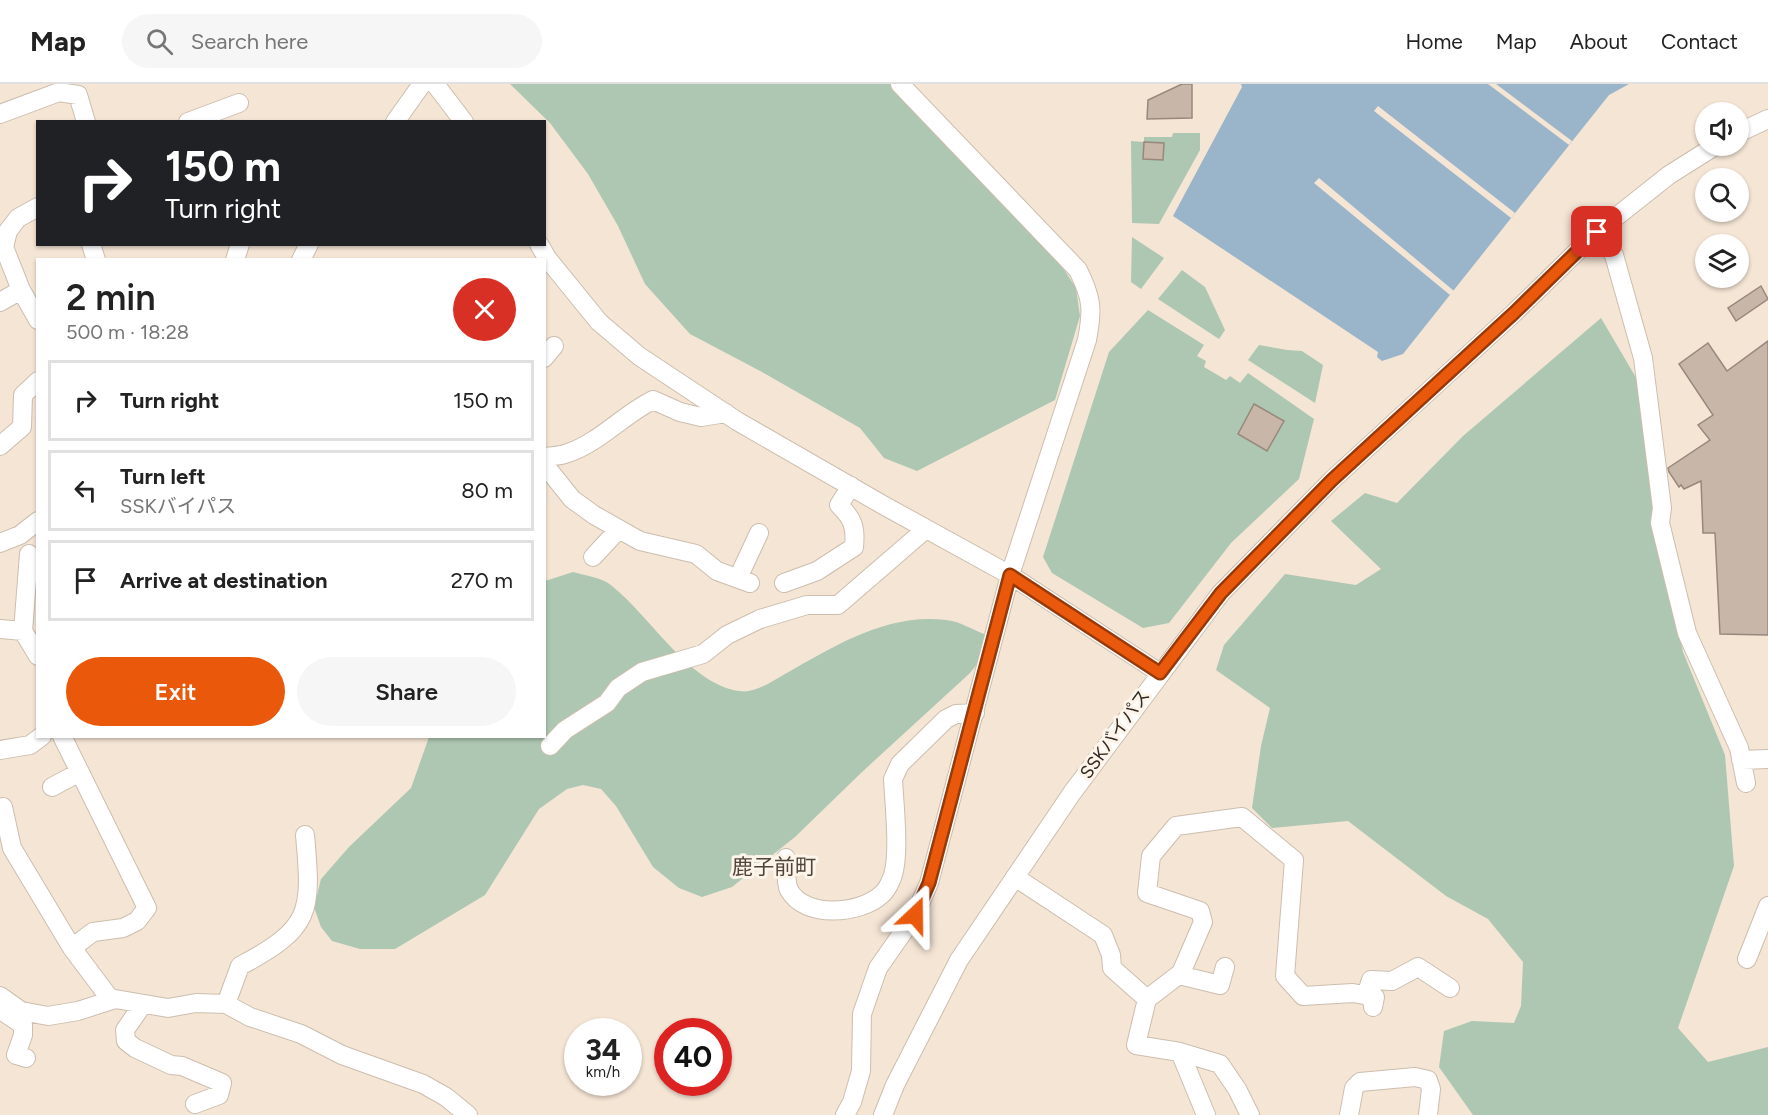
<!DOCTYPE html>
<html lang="en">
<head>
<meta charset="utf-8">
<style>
	body { margin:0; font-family:Figtree,"Noto Sans JP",sans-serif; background:#f6f6f6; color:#222; height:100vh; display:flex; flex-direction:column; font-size:22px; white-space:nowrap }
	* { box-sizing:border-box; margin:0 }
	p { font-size:20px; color:#767676 }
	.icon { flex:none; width:33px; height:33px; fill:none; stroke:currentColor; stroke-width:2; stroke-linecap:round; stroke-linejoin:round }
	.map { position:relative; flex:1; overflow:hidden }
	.details { position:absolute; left:36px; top:174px; width:510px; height:480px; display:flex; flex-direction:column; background:#fff; border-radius:0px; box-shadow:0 2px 4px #0004 }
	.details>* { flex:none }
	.banner { position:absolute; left:36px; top:36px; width:510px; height:126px; border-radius:0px; box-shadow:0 2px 4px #0004; background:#202124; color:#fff; overflow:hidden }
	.fabs { position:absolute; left:1695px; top:18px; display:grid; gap:12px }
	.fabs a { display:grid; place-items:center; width:54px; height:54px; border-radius:50%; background:#fff; box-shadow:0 2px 4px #0004; font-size:30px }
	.speed { position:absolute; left:564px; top:934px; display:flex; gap:12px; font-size:30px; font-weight:700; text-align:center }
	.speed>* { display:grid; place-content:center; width:78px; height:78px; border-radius:50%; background:#fff; box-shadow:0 2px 4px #0004; line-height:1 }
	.speed small { font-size:15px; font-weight:400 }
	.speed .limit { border:9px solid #d22; background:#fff; color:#111 }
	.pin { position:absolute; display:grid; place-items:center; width:51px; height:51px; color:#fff; margin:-26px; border-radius:12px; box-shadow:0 3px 9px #0006 }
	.me { position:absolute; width:66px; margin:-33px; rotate:23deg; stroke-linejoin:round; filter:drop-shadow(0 0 4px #0008) }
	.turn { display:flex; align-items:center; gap:21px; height:126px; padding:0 30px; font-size:27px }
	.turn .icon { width:78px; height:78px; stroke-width:2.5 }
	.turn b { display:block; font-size:42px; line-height:51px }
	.round { display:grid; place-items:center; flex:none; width:63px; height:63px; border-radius:32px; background:#f6f6f6 }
	.overview { display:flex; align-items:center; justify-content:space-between; height:102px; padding:0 30px }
	h1 { font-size:36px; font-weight:600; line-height:45px }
	.action { display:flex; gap:12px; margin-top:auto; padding:12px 30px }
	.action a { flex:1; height:69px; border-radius:36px; background:#ea580c; color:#fff; font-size:24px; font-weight:600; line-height:69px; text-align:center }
	.action a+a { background:#f6f6f6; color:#222 }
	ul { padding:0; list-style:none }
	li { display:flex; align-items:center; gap:18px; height:81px; margin:0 12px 9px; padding:0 18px; border:3px solid #e0e0e0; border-radius:0px }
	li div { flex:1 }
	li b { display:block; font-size:22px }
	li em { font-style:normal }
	header { display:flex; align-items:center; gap:36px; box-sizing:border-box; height:84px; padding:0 30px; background:#fff; border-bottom:2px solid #e0e0e0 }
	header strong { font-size:28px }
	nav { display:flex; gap:33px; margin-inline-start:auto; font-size:21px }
	.search { width:420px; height:54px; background:#f6f6f6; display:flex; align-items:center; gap:15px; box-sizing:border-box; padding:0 21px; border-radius:33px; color:#767676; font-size:22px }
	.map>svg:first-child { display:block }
</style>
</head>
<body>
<header>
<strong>Map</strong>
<div class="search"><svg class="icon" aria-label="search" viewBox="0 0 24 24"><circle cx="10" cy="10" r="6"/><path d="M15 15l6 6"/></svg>Search here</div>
<nav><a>Home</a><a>Map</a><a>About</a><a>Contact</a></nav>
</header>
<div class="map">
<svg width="1768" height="1031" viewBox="0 0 1768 1031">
	<rect width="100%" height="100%" fill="#f5e5d5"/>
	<!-- green -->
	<path fill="#adc7b2" d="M510,0H891L1052,167L1076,204L1080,232L1055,316L917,387L884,374L860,344L762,288L690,250L645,200L618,142L588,90L550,39Z
		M1173,49H1200V66L1159,140L1132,139L1131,57L1144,58V53H1172Z
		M1132,153L1164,174L1141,205L1131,198Z
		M1182,186L1205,203L1225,246L1219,255L1158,215Z
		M1148,226L1204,261L1197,272L1206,277L1204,283L1226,296L1230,292L1240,299L1248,289L1314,335L1299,395L1231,459L1169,539L1143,544L1052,489L1043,473L1109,268Z
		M1601,234L1638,297L1652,417L1683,568L1725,671L1734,782L1678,944L1708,978L1768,963V1031H1473L1439,983L1444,947L1472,937L1514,939L1521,922L1523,878L1488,835L1446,812L1348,737L1272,744L1252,724L1261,662L1270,624L1216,586L1224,561L1285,490L1356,501L1381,485L1331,437L1365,409L1397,419L1463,352Z
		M1259,261L1287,266L1302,267L1323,281L1315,319L1248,276Z
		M573,488C583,491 599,493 608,499C648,528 688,600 739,607C754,610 773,597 785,590C835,562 886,529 946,536C959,537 973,546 984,550L991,563L970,589L862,688L795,753L732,803L702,813L679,804L653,783L616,722L601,705L583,701L567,705L539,725L485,811L395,865H360L332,857L321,843L314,823L321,795L349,763L411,704L429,653L544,652L545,497Z"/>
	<!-- water -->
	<path fill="#9ab4ca" d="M1241,0H1629L1609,11L1403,270L1382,277L1377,273L1378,268L1173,132L1242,3Z"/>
	<!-- pier -->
	<path fill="#f5e5d5" d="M1488,0H1496L1572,57L1569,61Z
		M1378,22L1515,129L1511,134L1374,27Z
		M1319,94L1454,207L1450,211L1314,99Z"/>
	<!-- building -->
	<path fill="#c8b7a9" stroke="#98887b" stroke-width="1.5" d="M1182,0H1192V34L1147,35L1148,16Z
		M1144,58L1164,59L1163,76L1143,75Z
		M1761,202L1768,215L1736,237L1728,224Z
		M1768,257V551L1720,550L1715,449H1703L1701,397L1684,405L1681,401L1679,403L1669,388L1668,384L1710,356L1698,341L1713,331L1679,280L1708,259L1727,287Z
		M1254,320L1284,337L1267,367L1238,350Z"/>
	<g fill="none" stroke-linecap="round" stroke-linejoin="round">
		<!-- minor casing -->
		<g stroke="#ccbeae" stroke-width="20">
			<path id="minor" d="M435,0L464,38
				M0,30L59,8L78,11L86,38
				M188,38L239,19
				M395,38L422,0
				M1738,49L1768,35
				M38,123L18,134L8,147L4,163L21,206L38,236
				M1597,148L1614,171L1643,274L1662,424L1660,439L1687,549L1739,664L1746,699
				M91,160L96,176
				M539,160L547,174L599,238L639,272L737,337L883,421L1010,491L1160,589
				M235,176L240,160
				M301,176L309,160
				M0,218L21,206
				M544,274L554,262
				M0,362L22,343L23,311L38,297
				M544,373C552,372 561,372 568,369C600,358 623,331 653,316L680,328L701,333L726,329
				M544,380L572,415L594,431L640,457L696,470L717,487L750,499
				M0,459L20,451L38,437
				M29,470L23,547L38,572
				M593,473L619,445
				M738,494L759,449
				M784,499L817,487L854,463C856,443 853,435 839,421L851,402
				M0,545L23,547
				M62,652L147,824L137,837L123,844L93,848L72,864L111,916
				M550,662L565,646L607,619L618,604L642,588L703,570L727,551L760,535L807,521H838L926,445
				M0,666L30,661L42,652
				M1741,676L1768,675
				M52,703L80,688
				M3,723L12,764L72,864
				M786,774C787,783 785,798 789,806C805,835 860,830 881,811C885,808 889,801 891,796C901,776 894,719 893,695L900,680L946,635L956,630L975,629
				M1015,793L1103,851L1111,871L1112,884L1147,915L1136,961L1180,968L1220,980L1237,1005L1250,1031
				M1747,875L1768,822
				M1179,891L1220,901L1225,883
				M0,912L21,927L48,932L78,927L115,915L168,924L196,919L226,920L250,933L301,950L342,971L423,1000L446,1013L468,1031
				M1366,912L1371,896L1392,897L1418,883L1450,904
				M1147,915L1181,889L1203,838L1200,827L1147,809L1151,772L1176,742L1242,733L1294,776L1285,892L1303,912L1353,909L1375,913L1373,923
				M143,920L125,946L126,957L135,964L171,981L182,982L222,999L219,1011L195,1020
				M226,920L240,882C312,844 312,828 305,751
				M2,927L23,941V951L16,971L26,974
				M1180,968L1206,1031
				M845,1031L852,1018L861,987L862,930L878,884L915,831L929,799L1010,491L1087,256C1093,225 1092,214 1078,186L900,0
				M883,1031L895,1001L959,876L1072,709L1221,509L1332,396L1514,229L1597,148L1669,91L1715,62
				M1349,1031L1354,1004L1360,998L1415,993L1428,996L1431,1005L1428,1031"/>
		</g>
		<!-- minor -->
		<use href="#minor" stroke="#fff" stroke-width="18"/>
	</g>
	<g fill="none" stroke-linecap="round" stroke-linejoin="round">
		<!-- route casing -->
		<g stroke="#983908" stroke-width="15">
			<path id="route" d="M915,831L929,799L1010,491L1160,589L1221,509L1332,396L1514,229L1597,148"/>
		</g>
		<!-- route -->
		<use href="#route" stroke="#ea580c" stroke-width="10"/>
	</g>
	<g text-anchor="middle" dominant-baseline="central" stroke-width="6" stroke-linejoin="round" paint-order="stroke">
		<!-- street labels -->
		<g font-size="18" fill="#302b25" stroke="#fdf4ea">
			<text transform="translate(1115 650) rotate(-54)">SSKバイパス</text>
		</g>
		<!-- quarter labels -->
		<g font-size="21" fill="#504437" stroke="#fdf4ea">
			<text x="774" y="782">鹿子前町</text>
		</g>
	</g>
</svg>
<div class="fabs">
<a><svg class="icon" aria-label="sound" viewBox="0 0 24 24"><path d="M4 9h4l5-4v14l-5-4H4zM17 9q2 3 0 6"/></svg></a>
<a><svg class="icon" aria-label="search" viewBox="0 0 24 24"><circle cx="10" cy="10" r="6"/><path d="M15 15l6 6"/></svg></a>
<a><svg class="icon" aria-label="layers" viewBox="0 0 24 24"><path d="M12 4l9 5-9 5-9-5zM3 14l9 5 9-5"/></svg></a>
</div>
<div class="speed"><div>34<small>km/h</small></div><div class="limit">40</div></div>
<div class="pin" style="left:1597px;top:148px;background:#d93025"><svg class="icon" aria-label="arrive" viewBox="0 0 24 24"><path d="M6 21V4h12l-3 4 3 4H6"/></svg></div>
<svg class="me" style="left:915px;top:831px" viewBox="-20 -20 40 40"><path d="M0-17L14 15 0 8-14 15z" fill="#ea580c" stroke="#fff" stroke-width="4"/></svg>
<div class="banner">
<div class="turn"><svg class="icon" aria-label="right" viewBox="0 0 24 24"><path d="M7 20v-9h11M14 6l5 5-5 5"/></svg><div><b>150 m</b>Turn right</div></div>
</div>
<section class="details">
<div class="overview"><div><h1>2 min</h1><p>500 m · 18:28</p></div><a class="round" style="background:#d93025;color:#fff"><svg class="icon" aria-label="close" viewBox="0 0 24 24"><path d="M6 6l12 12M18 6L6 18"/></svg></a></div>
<ul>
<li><svg class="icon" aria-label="right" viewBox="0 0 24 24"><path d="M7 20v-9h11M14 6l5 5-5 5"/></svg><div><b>Turn right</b></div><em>150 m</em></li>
<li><svg class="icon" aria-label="left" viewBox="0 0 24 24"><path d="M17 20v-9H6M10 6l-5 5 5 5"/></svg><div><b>Turn left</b><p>SSKバイパス</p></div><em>80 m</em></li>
<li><svg class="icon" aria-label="arrive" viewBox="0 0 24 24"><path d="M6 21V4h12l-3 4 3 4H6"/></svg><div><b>Arrive at destination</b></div><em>270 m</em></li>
</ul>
<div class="action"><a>Exit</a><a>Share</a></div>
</section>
</div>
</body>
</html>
